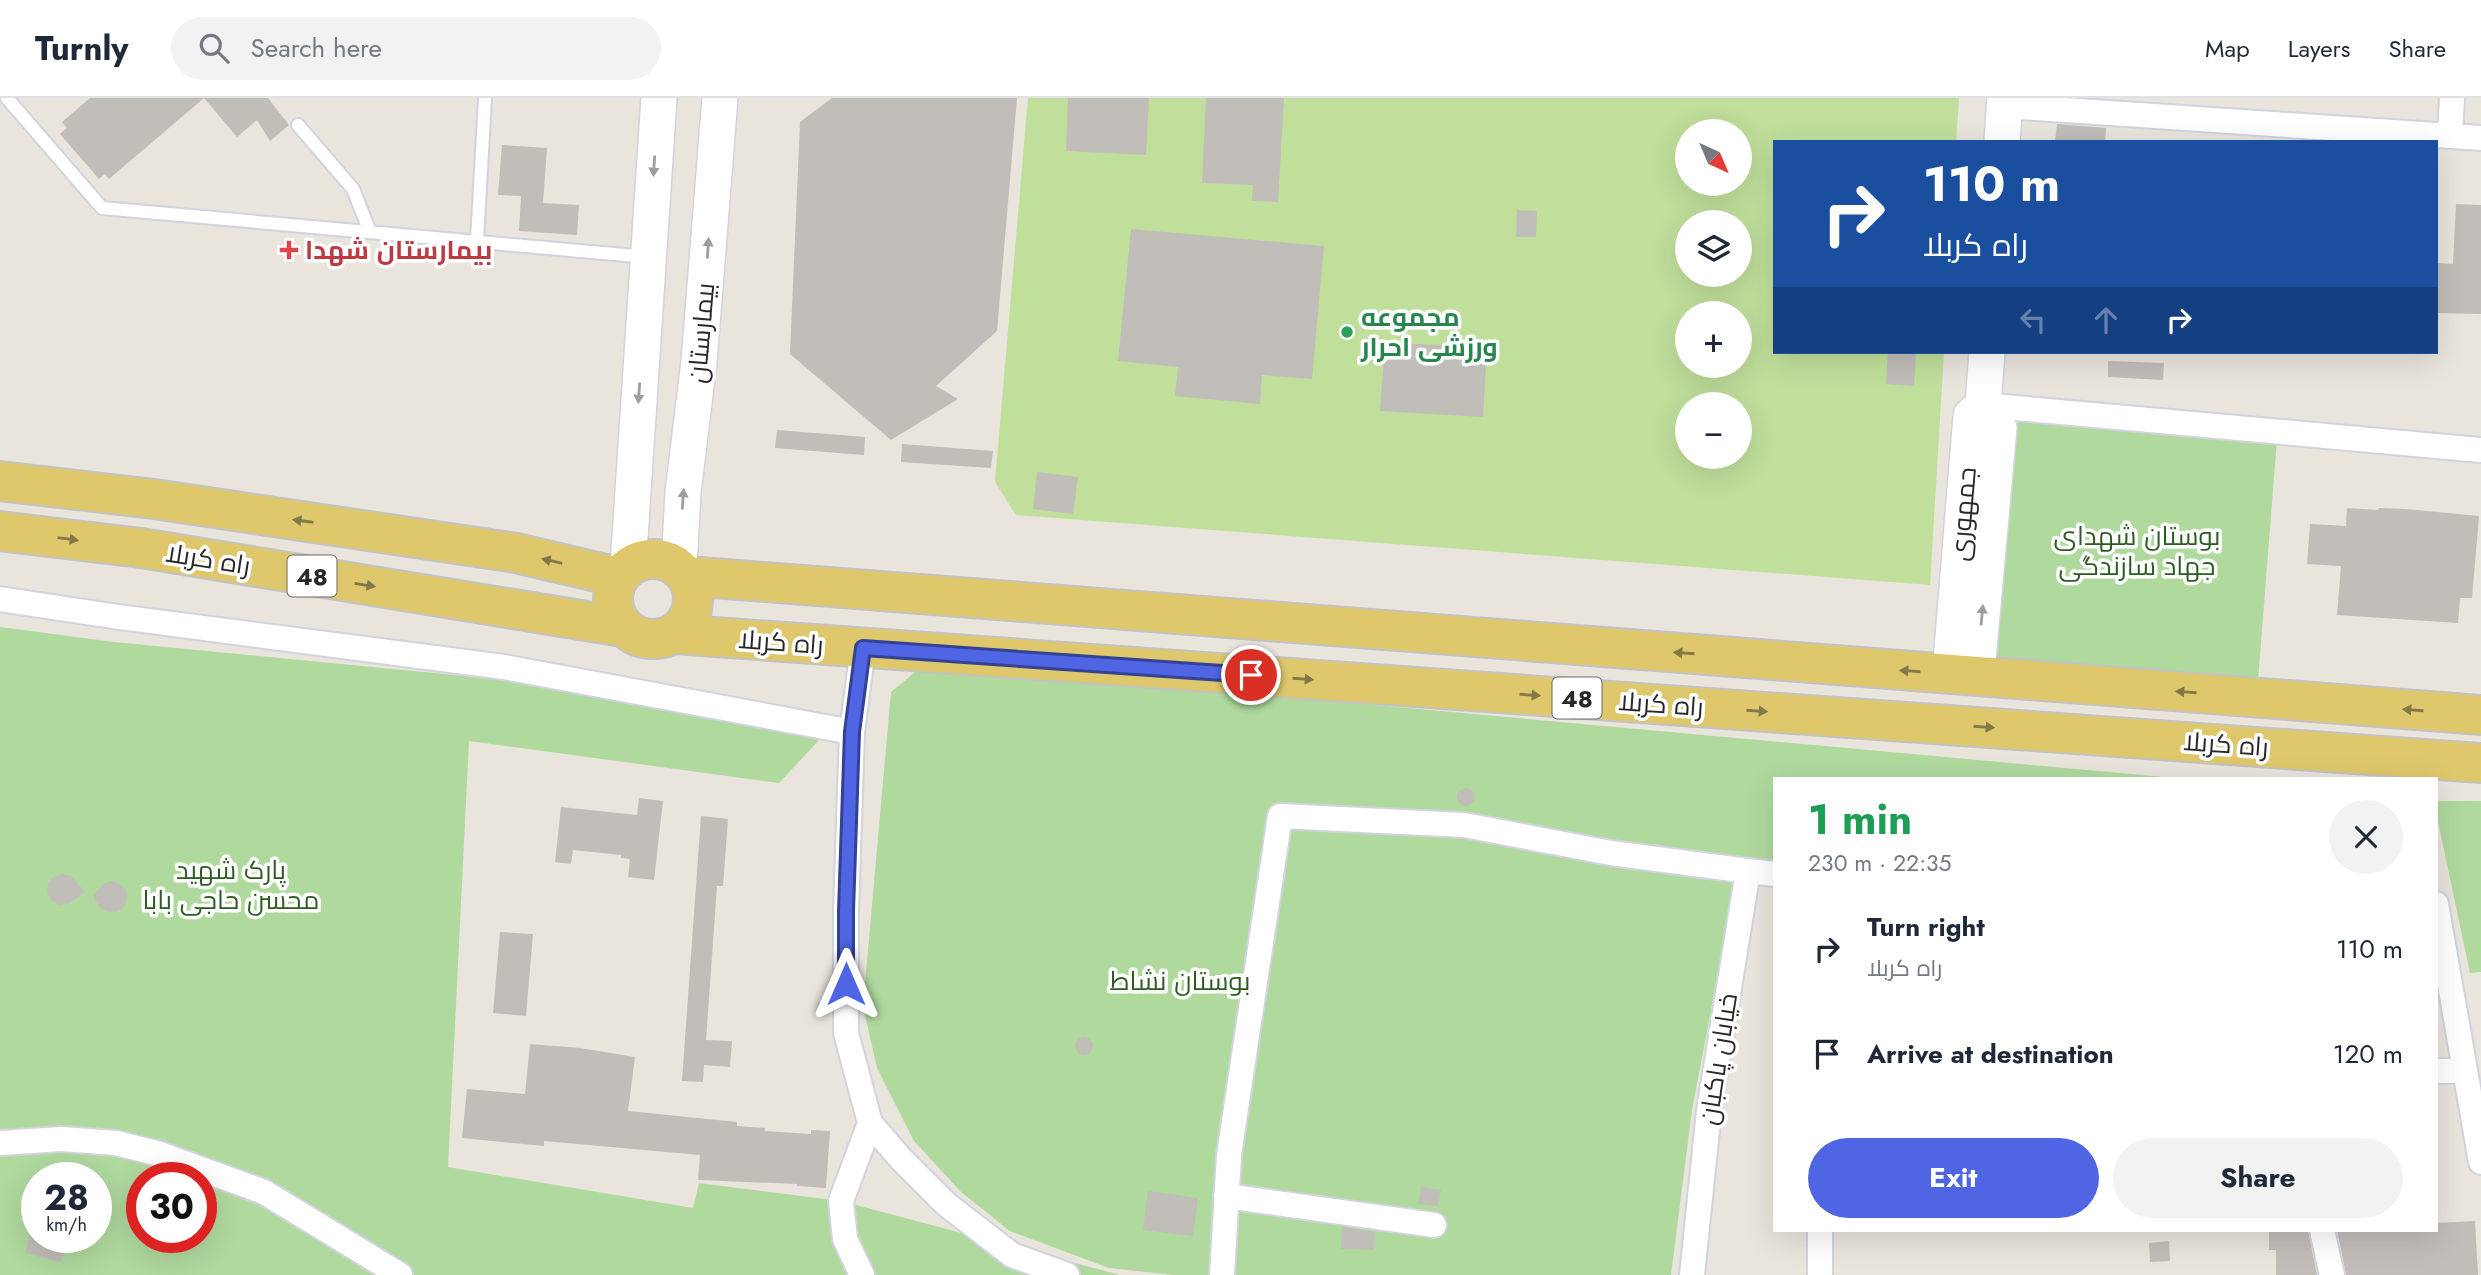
<!DOCTYPE html>
<html lang="en">
<head>
<meta charset="utf-8">
<style>
	body { margin:0; font-family:Jost,Cairo,sans-serif; background:#f2f2f3; color:#1f2937; height:100vh; display:flex; flex-direction:column; font-size:26px; white-space:nowrap }
	* { box-sizing:border-box; margin:0 }
	p { font-size:23px; color:#747a83 }
	.icon { flex:none; width:38px; height:38px; fill:none; stroke:currentColor; stroke-width:2; stroke-linecap:round; stroke-linejoin:round }
	.map { position:relative; flex:1; overflow:hidden }
	.side { position:absolute; left:1773px; top:679px; width:665px; height:455px; display:flex; flex-direction:column; background:#fff; border-radius:0px; box-shadow:0 7px 28px #0002 }
	.side>* { flex:none }
	.hud { position:absolute; left:1773px; top:42px; width:665px; height:214px; border-radius:0px; box-shadow:0 7px 28px #0002; background:#1a4fa0; color:#fff; overflow:hidden }
	.needle { width:46px; rotate:136deg }
	.controls { position:absolute; left:1675px; top:21px; display:grid; gap:14px }
	.controls a { display:grid; place-items:center; width:77px; height:77px; border-radius:50%; background:#fff; box-shadow:0 7px 28px #0002; font-size:35px }
	.speed { position:absolute; left:21px; top:1064px; display:flex; gap:14px; font-size:35px; font-weight:700; text-align:center }
	.speed>* { display:grid; place-content:center; width:91px; height:91px; border-radius:50%; background:#fff; box-shadow:0 7px 28px #0002; line-height:1 }
	.speed small { font-size:18px; font-weight:400 }
	.speed .limit { border:10px solid #d22; background:#fff; color:#111 }
	.pin { position:absolute; display:grid; place-items:center; width:60px; height:60px; color:#fff; margin:-30px; border:4px solid #fff; border-radius:50%; box-shadow:0 2px 7px #0007 }
	.me { position:absolute; width:77px; margin:-38px; rotate:0deg; stroke-linejoin:round; filter:drop-shadow(0 0 5px #0008) }
	.turn { display:flex; align-items:center; gap:24px; height:147px; padding:0 35px; font-size:32px }
	.turn .icon { width:91px; height:91px; stroke-width:2.5 }
	.turn b { display:block; font-size:49px; line-height:60px }
	.lanes { display:flex; align-items:center; height:66px; padding:0 35px; background:#0003; justify-content:center; gap:35px; direction:ltr }
	.lanes .off { opacity:.35 }
	.round { display:grid; place-items:center; flex:none; width:74px; height:74px; border-radius:37px; background:#f2f2f3 }
	.headline { display:flex; align-items:center; justify-content:space-between; height:119px; padding:0 35px }
	h1 { font-size:42px; font-weight:700; line-height:52px; color:#1e9e55 }
	.cta { display:flex; gap:14px; margin-top:auto; padding:14px 35px }
	.cta a { flex:1; height:80px; border-radius:42px; background:#4f65e3; color:#fff; font-size:28px; font-weight:700; line-height:80px; text-align:center }
	.cta a+a { background:#f2f2f3; color:#1f2937 }
	ul { padding:0; list-style:none }
	li { display:flex; align-items:center; gap:21px; height:105px; padding:0 35px }
	li div { flex:1 }
	li b { display:block; font-size:26px }
	li em { font-style:normal }
	header { display:flex; align-items:center; gap:42px; box-sizing:border-box; height:98px; padding:0 35px; background:#fff; border-bottom:2px solid #e0e1e3 }
	header strong { font-size:33px }
	nav { display:flex; gap:38px; margin-inline-start:auto; font-size:24px }
	.search { width:490px; height:63px; background:#f2f2f3; display:flex; align-items:center; gap:18px; box-sizing:border-box; padding:0 24px; border-radius:38px; color:#747a83; font-size:26px }
	.map>svg:first-child { display:block }
</style>
</head>
<body>
<header>
<strong>Turnly</strong>
<div class="search"><svg class="icon" aria-label="search" viewBox="0 0 24 24"><circle cx="10" cy="10" r="6"/><path d="M15 15l6 6"/></svg>Search here</div>
<nav><a>Map</a><a>Layers</a><a>Share</a></nav>
</header>
<div class="map">
<svg width="2481" height="1177" viewBox="0 0 2481 1177">
	<rect width="100%" height="100%" fill="#e9e4dc"/>
	<!-- green -->
	<path fill="#b0d99e" fill-rule="evenodd" d="M2018,322L2277,341L2258,583L1996,564Z
		M0,529L114,544L506,582L820,641L779,685L469,643L448,1069L693,1110L699,1085L841,1103L1120,1177H0ZM37,1080H96V1139H37ZM142,1080H201V1139H142Z
		M925,566L2186,681H1774V764L1740,760L1692,1012L1671,1177H1174L1109,1170L1010,1133L961,1094L914,1043L877,970L863,908L891,594Z
		M2436,703H2481V874L2470,875L2436,714Z"/>
	<!-- pitch -->
	<path fill="#c0df9b" fill-rule="evenodd" d="M1028,0H1959L1956,44H1774V254H1944L1930,487L1016,417L995,384ZM1687,33H1740V86H1687ZM1687,124H1740V177H1687ZM1687,215H1740V268H1687ZM1687,306H1740V359H1687Z"/>
	<!-- building -->
	<path fill="#c1bdb8" d="M90,0H268L289,27L270,43L257,22L237,39L204,0L109,81L105,76L99,81L60,36L67,30L62,24Z
		M832,0H1017L997,233L936,288L958,301L891,342L790,256L800,24Z
		M1068,0H1149L1146,57L1066,53Z
		M1206,0H1284L1278,104L1252,103L1253,87L1202,85Z
		M2057,26L2106,30L2105,44H2055Z
		M502,47L547,50L543,105L579,107L577,137L519,133L521,98L498,97Z
		M2456,106L2481,107V216L2436,215V165L2453,166Z
		M1517,112L1537,113L1536,139H1516Z
		M1131,131L1324,148L1312,281L1262,277L1260,306L1175,298L1178,269L1118,263Z
		M1385,244L1487,250L1483,319L1380,313Z
		M1888,254H1916L1914,288L1886,286Z
		M2108,263L2164,265L2163,282L2108,279Z
		M777,332L865,339L864,357L775,350Z
		M902,346L993,353L991,370L901,364Z
		M1037,374L1078,379L1073,416L1033,411Z
		M2347,410L2378,412L2379,410L2406,411L2479,418L2472,500H2460L2458,525L2337,517L2341,468L2307,466L2310,426L2346,428Z
		M1457 699a9 9 0 1 1 18 0a9 9 0 1 1-18 0Z
		M639,700L663,703L654,782L628,779L630,761L621,760V757L573,752L571,766L555,764L561,709L637,717Z
		M701,718L728,721L723,788H717L706,942L732,943L730,969L704,967L703,984L682,983Z
		M62,776L71,778L85,794L68,806L59,807L51,802L47,794L48,786L53,779Z
		M111,783L120,786L126,792L127,801L124,809L116,814H108L100,810L93,798L103,786Z
		M500,834L533,836L526,918L493,915Z
		M1075 948a9 9 0 1 1 18 0a9 9 0 1 1-18 0Z
		M530,946L580,950L635,959L628,1013L737,1024V1028L765,1030V1033L811,1036V1032L830,1033L826,1090L797,1088V1086L698,1082L700,1057L544,1043V1048L462,1040L467,991L525,996Z
		M1421,1089L1441,1092L1438,1108L1418,1106Z
		M1148,1093L1198,1100L1193,1138L1143,1132Z
		M2475,1123L2478,1177H2346L2337,1132H2436V1125Z
		M1342,1129L1375,1134L1374,1152L1341,1151Z
		M2269,1132H2308L2317,1177H2276V1152H2269Z
		M30,1136L66,1145L61,1164L25,1155Z
		M2169,1143L2170,1163L2150,1164L2149,1145Z"/>
	<g fill="none" stroke-linecap="round" stroke-linejoin="round">
		<!-- lane casing -->
		<g stroke="#d1d3df" stroke-width="16">
			<path id="lane" d="M7,0L102,110L647,159
				M298,27L353,91L370,134
				M477,143L485,0"/>
		</g>
		<!-- street casing -->
		<g stroke="#d1d3df" stroke-width="28">
			<path id="street" d="M2005,8L2481,40
				M2450,38L2452,0
				M1983,307L2481,352
				M0,501L119,519L504,569L852,634
				M2436,806L2481,1064
				M2436,973H2465
				M870,1025L901,1061L946,1106L1012,1157L1067,1177
				M0,1045L61,1041L116,1045L160,1056L264,1094L400,1177
				M1226,1098L1434,1127
				M2322,1132L2332,1177
				M862,1177L845,1141L841,1103L870,1025L846,935V813L852,634L863,550
				M1222,1177L1229,1057L1280,718L1464,727L1611,755L1748,773
				M1692,1177L1709,1013L1748,773L1774,776
				M1820,1177V1132"/>
		</g>
		<!-- secondary casing -->
		<g stroke="#d1d3df" stroke-width="38">
			<path id="secondary" d="M2002,44L2005,0
				M1983,307L1999,330L1977,573L1966,577L1951,564L1971,318L1983,307L1987,254
				M628,469L659,0
				M679,469L683,394L699,264L720,0"/>
		</g>
		<!-- primary casing -->
		<g stroke="#c3c3c3" stroke-width="42">
			<path id="primary" d="M0,383L154,401L516,455L618,479
				M0,433L141,450L623,529
				M613 501a40 40 0 1 1 80 0a40 40 0 1 1-80 0Z
				M687,478L2481,617
				M673,536L2481,665"/>
		</g>
		<!-- lane -->
		<use href="#lane" stroke="#fff" stroke-width="12"/>
		<!-- street -->
		<use href="#street" stroke="#fff" stroke-width="24"/>
		<!-- secondary -->
		<use href="#secondary" stroke="#fff" stroke-width="35"/>
		<!-- primary -->
		<use href="#primary" stroke="#dfc86b" stroke-width="38"/>
	</g>
	<!-- one-way arrows -->
	<defs><path id="oneway-solid" d="M-6-.8H1V-3.2L6.5 0L1 3.2V.8H-6Z" transform="scale(1.75)"/></defs>
	<g fill="#9e9e9e">
		<use href="#oneway-solid" transform="translate(654 68) rotate(94)"/>
		<use href="#oneway-solid" transform="translate(708 150) rotate(-86)"/>
		<use href="#oneway-solid" transform="translate(639 295) rotate(94)"/>
		<use href="#oneway-solid" transform="translate(683 401) rotate(-86)"/>
		<use href="#oneway-solid" transform="translate(1982 517) rotate(-85)"/>
	</g>
	<g fill="#84784a">
		<use href="#oneway-solid" transform="translate(303 423) rotate(-172)"/>
		<use href="#oneway-solid" transform="translate(68 441) rotate(7)"/>
		<use href="#oneway-solid" transform="translate(552 463) rotate(-167)"/>
		<use href="#oneway-solid" transform="translate(365 487) rotate(9)"/>
		<use href="#oneway-solid" transform="translate(1684 555) rotate(-176)"/>
		<use href="#oneway-solid" transform="translate(1910 573) rotate(-176)"/>
		<use href="#oneway-solid" transform="translate(1303 581) rotate(4)"/>
		<use href="#oneway-solid" transform="translate(2186 594) rotate(-176)"/>
		<use href="#oneway-solid" transform="translate(1530 597) rotate(4)"/>
		<use href="#oneway-solid" transform="translate(2413 612) rotate(-176)"/>
		<use href="#oneway-solid" transform="translate(1757 613) rotate(4)"/>
		<use href="#oneway-solid" transform="translate(1984 629) rotate(4)"/>
	</g>
	<g fill="none" stroke-linecap="round" stroke-linejoin="round">
		<!-- route casing -->
		<g stroke="#334294" stroke-width="18">
			<path id="route" d="M846,886V813L852,634L863,550L1251,577"/>
		</g>
		<!-- route -->
		<use href="#route" stroke="#4f65e3" stroke-width="12"/>
	</g>
	<!-- markers -->
	<path fill="#e0444e" stroke="#fff" stroke-width="2.5" d="M285.5 141.5h7v7h7v7h-7v7h-7v-7h-7v-7h7z"/>
	<circle fill="#2e9e5b" stroke="#fff" stroke-width="2.5" cx="1347" cy="234" r="7"/>
	<g text-anchor="middle" dominant-baseline="central" stroke-width="7" stroke-linejoin="round" paint-order="stroke">
		<!-- shield labels -->
		<g fill="#fff" stroke="#686868" stroke-width="2">
			<rect x="287.5" y="457.5" width="49" height="41" rx="5"/>
			<rect x="1552.5" y="579.5" width="49" height="41" rx="5"/>
		</g>
		<g font-size="24" font-weight="bold" fill="#282828">
			<text x="312" y="478">48</text>
			<text x="1577" y="600">48</text>
		</g>
		<!-- health labels -->
		<g font-size="26" font-weight="bold" fill="#be3a42" stroke="#fff" text-anchor="start">
			<text x="305" y="152">بیمارستان شهدا</text>
		</g>
		<!-- leisure labels -->
		<g font-size="26" font-weight="bold" fill="#27864d" stroke="#fff" text-anchor="start">
			<text x="1361" y="219">مجموعه<tspan x="1361" dy="30">ورزشی احرار</tspan></text>
		</g>
		<!-- street labels -->
		<g font-size="26" fill="#282828" stroke="#fff">
			<text transform="translate(701 235) rotate(-85)">بیمارستان</text>
			<text transform="translate(1963 416) rotate(-85)">جمهوری</text>
			<text transform="translate(208 461) rotate(9)">راه کربلا</text>
			<text transform="translate(781 544) rotate(4)">راه کربلا</text>
			<text transform="translate(1661 606) rotate(4)">راه کربلا</text>
			<text transform="translate(2226 646) rotate(4)">راه کربلا</text>
			<text transform="translate(1718 961) rotate(-81)">خیابان پاکبان</text>
		</g>
		<!-- park labels -->
		<g font-size="26" fill="#2c5c22" stroke="#fff">
			<text x="2137" y="438">بوستان شهدای<tspan x="2137" dy="30">جهاد سازندگی</tspan></text>
			<text x="231" y="772">پارک شهید<tspan x="231" dy="30">محسن حاجی بابا</tspan></text>
			<text x="1180" y="883">بوستان نشاط</text>
		</g>
	</g>
</svg>
<div class="controls">
<a><svg class="needle" viewBox="-14 -14 28 28"><path d="M0-13l5 13h-10z" fill="#e53935"/><path d="M0 13l5-13h-10z" fill="#747a83"/></svg></a>
<a><svg class="icon" aria-label="layers" viewBox="0 0 24 24"><path d="M12 4l9 5-9 5-9-5zM3 14l9 5 9-5"/></svg></a>
<a>+</a>
<a>−</a>
</div>
<div class="speed"><div>28<small>km/h</small></div><div class="limit">30</div></div>
<div class="pin" style="left:1251px;top:577px;background:#d93025"><svg class="icon" aria-label="arrive" viewBox="0 0 24 24"><path d="M6 21V4h12l-3 4 3 4H6"/></svg></div>
<svg class="me" style="left:846px;top:886px" viewBox="-20 -20 40 40"><path d="M0-17L14 15 0 8-14 15z" fill="#4f65e3" stroke="#fff" stroke-width="4"/></svg>
<div class="hud">
<div class="turn"><svg class="icon" aria-label="right" viewBox="0 0 24 24"><path d="M7 20v-9h11M14 6l5 5-5 5"/></svg><div><b>110 m</b>راه کربلا</div></div>
<div class="lanes"><svg class="icon off" aria-label="left" viewBox="0 0 24 24"><path d="M17 20v-9H6M10 6l-5 5 5 5"/></svg><svg class="icon off" aria-label="ahead" viewBox="0 0 24 24"><path d="M12 20V5M6 11l6-6 6 6"/></svg><svg class="icon" aria-label="right" viewBox="0 0 24 24"><path d="M7 20v-9h11M14 6l5 5-5 5"/></svg></div>
</div>
<section class="side">
<div class="headline"><div><h1>1 min</h1><p>230 m · 22:35</p></div><a class="round"><svg class="icon" aria-label="close" viewBox="0 0 24 24"><path d="M6 6l12 12M18 6L6 18"/></svg></a></div>
<ul>
<li><svg class="icon" aria-label="right" viewBox="0 0 24 24"><path d="M7 20v-9h11M14 6l5 5-5 5"/></svg><div><b>Turn right</b><p>راه کربلا</p></div><em>110 m</em></li>
<li><svg class="icon" aria-label="arrive" viewBox="0 0 24 24"><path d="M6 21V4h12l-3 4 3 4H6"/></svg><div><b>Arrive at destination</b></div><em>120 m</em></li>
</ul>
<div class="cta"><a>Exit</a><a>Share</a></div>
</section>
</div>
</body>
</html>
